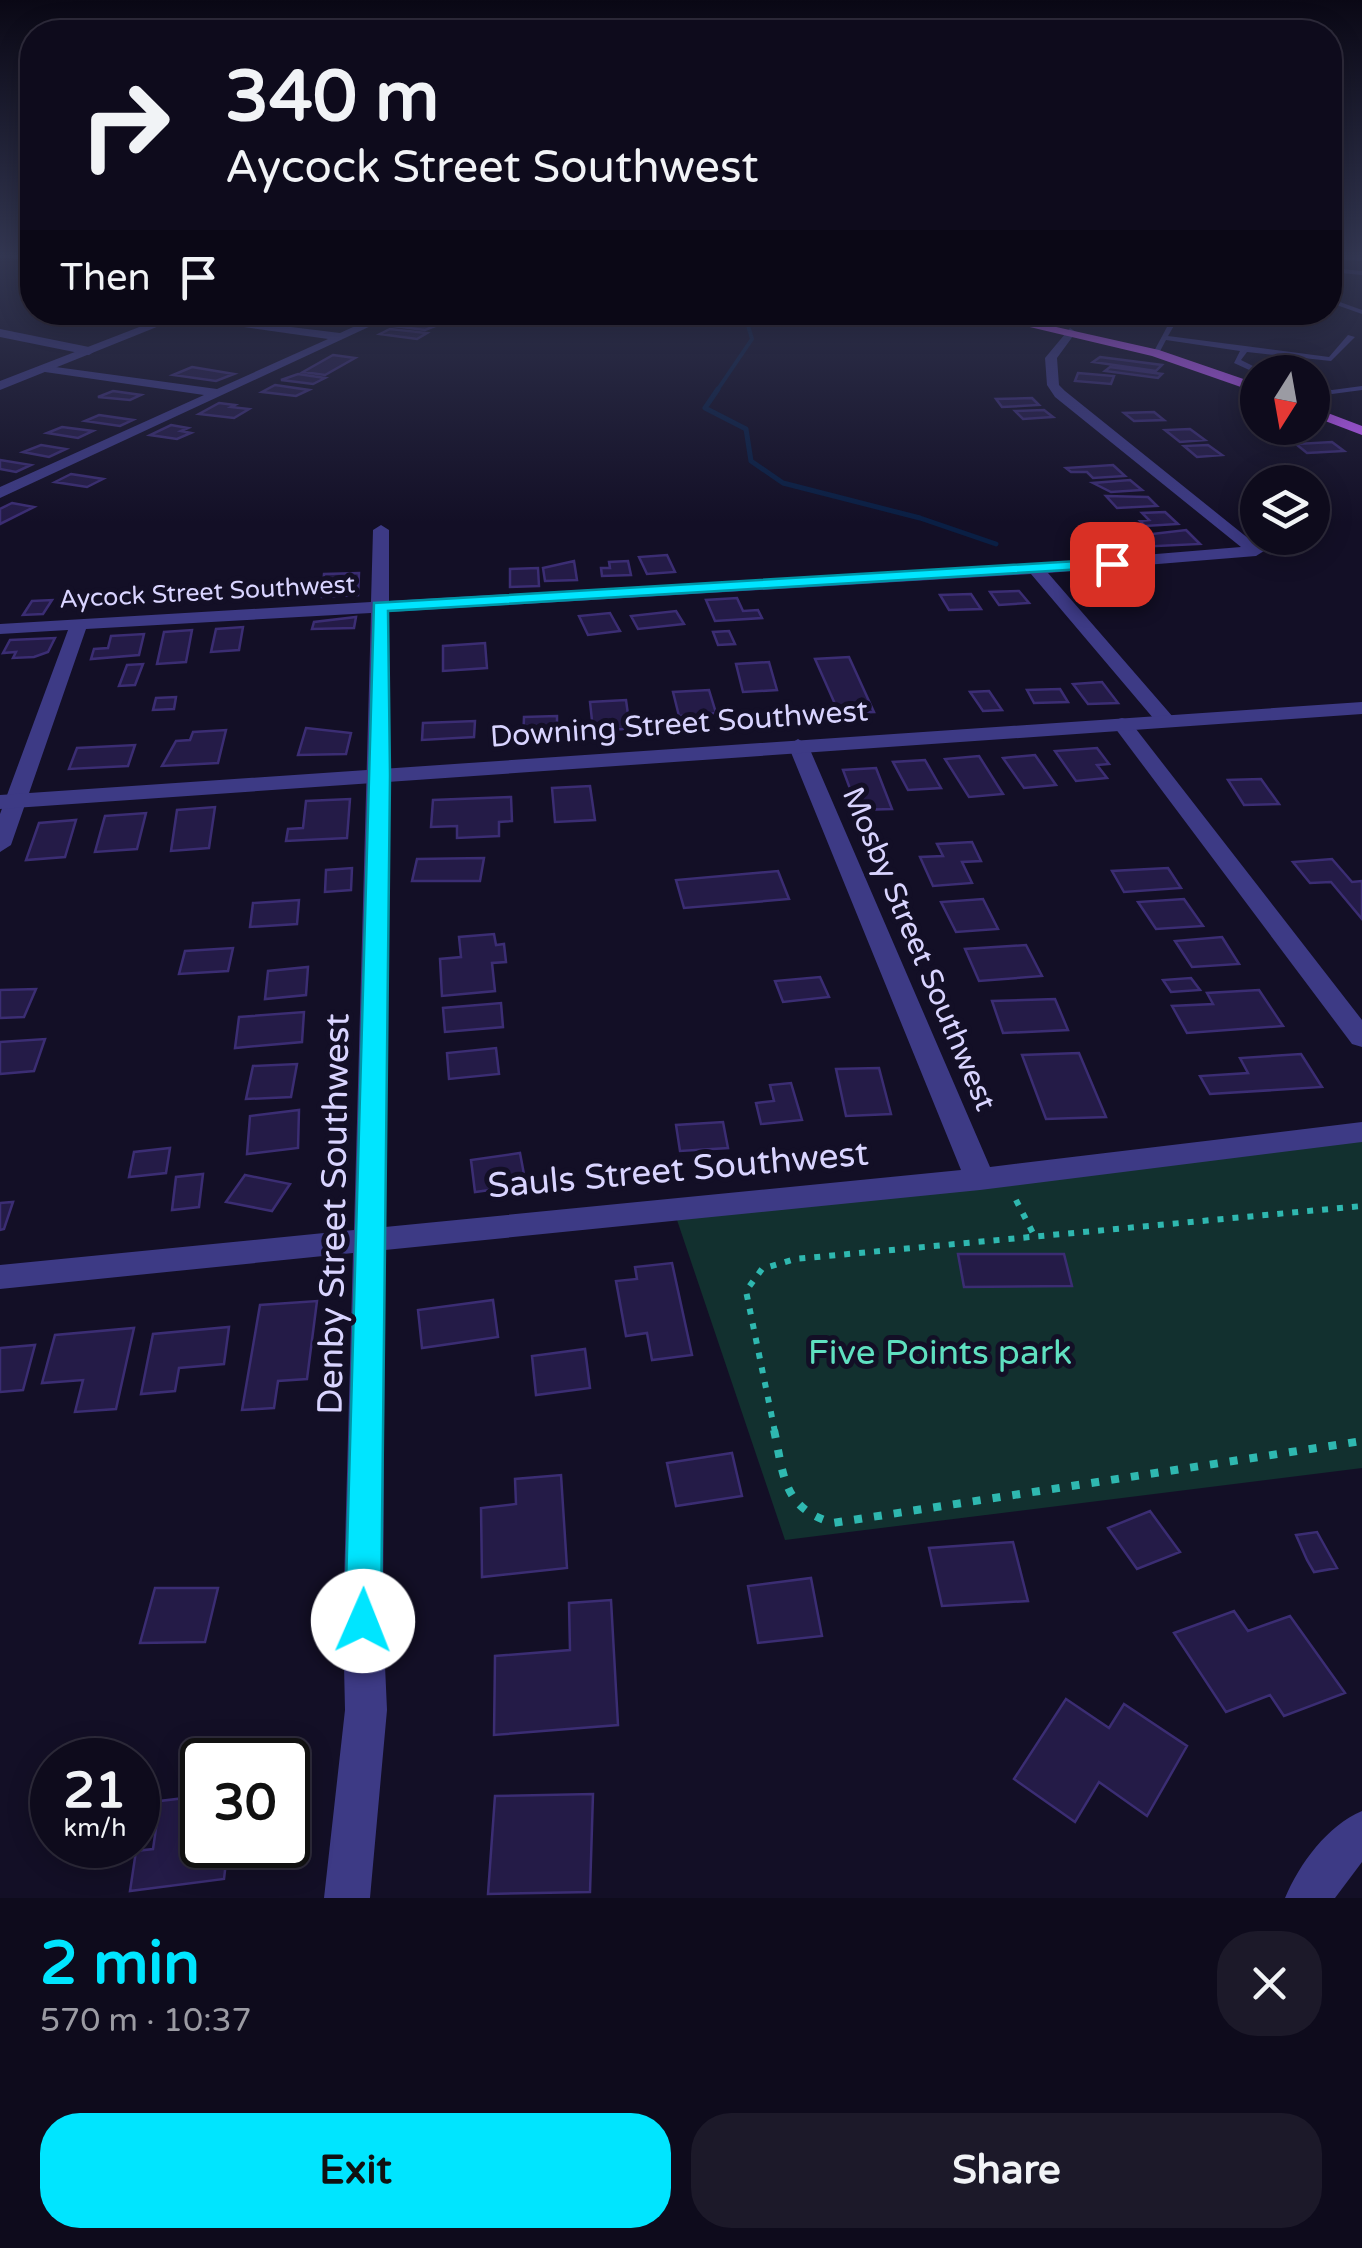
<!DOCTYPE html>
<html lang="en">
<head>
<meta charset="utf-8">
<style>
	body { margin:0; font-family:"Varela Round",sans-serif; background:#1c1929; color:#f1f3f6; height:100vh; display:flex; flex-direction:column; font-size:38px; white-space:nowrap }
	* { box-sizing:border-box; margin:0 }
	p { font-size:32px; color:#9b9ba3 }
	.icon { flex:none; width:55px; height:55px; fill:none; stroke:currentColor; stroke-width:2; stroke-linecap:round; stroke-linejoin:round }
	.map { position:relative; height:1898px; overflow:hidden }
	.panel { display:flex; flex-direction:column; background:#0e0b1c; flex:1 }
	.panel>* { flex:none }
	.hud { position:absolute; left:20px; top:20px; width:1322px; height:305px; border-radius:40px; box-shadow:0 5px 25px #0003,0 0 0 2px #2e2b3b; background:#0e0b1c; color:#f1f3f6; overflow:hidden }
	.needle { width:65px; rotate:191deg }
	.tools { position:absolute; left:1240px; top:355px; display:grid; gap:20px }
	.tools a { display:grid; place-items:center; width:90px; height:90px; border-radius:50%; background:#0e0b1c; box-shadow:0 5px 25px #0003,0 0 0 2px #2e2b3b; font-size:50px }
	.speed { position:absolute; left:30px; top:1738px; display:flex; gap:20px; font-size:50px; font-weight:700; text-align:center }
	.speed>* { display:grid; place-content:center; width:130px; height:130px; border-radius:50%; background:#0e0b1c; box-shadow:0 5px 25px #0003,0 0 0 2px #2e2b3b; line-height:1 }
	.speed small { font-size:25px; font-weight:400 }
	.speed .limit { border:5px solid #111; border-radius:15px; background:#fff; color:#111 }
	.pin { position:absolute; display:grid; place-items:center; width:85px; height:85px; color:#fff; margin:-42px; border-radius:20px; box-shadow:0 5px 15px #0006 }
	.me { position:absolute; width:110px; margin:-55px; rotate:1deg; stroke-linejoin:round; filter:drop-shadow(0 0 8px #0008) }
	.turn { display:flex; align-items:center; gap:35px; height:210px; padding:0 40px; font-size:45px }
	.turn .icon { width:130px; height:130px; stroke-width:2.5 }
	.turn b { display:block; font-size:70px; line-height:85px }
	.then { display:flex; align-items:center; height:95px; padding:0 40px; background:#0003; gap:20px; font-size:38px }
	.round { display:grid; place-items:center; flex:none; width:105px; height:105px; border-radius:40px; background:#1c1929 }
	.headline { display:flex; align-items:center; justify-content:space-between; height:170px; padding:0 40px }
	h1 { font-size:60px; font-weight:800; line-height:75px; color:#00e5ff }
	.cta { display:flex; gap:20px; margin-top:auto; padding:20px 40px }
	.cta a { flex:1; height:115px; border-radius:40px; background:#00e5ff; color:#111; font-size:40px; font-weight:800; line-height:115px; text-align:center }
	.cta a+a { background:#1c1929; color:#f1f3f6 }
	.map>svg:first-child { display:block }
</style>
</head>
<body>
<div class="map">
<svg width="1362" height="1898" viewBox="0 0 1362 1898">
	<rect width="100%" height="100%" fill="#130f26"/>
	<!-- green -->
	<path fill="#12302f" d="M1362,1137V1468L785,1540L676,1217Z"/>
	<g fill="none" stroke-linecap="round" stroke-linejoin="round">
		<!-- stream-far1 -->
		<path stroke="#0a1f44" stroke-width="4" d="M716,392L752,339L744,312"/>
		<!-- stream -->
		<path stroke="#0a1f44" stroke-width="5" d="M718,389L705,408L746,429L751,461L783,483L920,518L996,544"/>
	</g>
	<!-- building -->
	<path fill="#241b47" stroke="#3b2d73" stroke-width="2.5" d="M46,312H82L121,319L101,325L38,315Z
		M405,320L438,325L425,330L393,326Z
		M390,329L427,333L417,339L380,334Z
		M333,355L355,358L325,375L303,372Z
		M1100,357L1162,365L1156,371L1093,362Z
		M192,367L234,374L216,381L173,375Z
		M1110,367L1162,374L1158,378L1105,371Z
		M1078,373L1114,376L1111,384L1075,381Z
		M298,374L325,378L313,384L281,380Z
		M275,385L309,390L296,396L262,392Z
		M113,391L141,395L130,400L98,397Z
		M1032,398L1039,405L1002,407L996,399Z
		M219,403L235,405L231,407L249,409L234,418L199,414Z
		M1044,410L1053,417L1023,419L1015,411Z
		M1154,412L1164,420L1134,421L1124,413Z
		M99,415L133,420L120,426L85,421Z
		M171,425L188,428L181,431L191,433L177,439L150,435Z
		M62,427L93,431L78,438L47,433Z
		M1190,429L1205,440L1180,442L1165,430Z
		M1332,442L1344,451L1307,453L1296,444Z
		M41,445L66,449L49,457L23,452Z
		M1208,445L1222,455L1197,457L1184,446Z
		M0,460L31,465L16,472L0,469Z
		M1113,465L1125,476L1093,478L1087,472H1071L1066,468Z
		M71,474L103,479L87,487L55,482Z
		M1130,480L1142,490L1111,492L1093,483Z
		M1106,496L1148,497L1157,506L1117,508Z
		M12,503L34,507L0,524V509Z
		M1165,512L1178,524L1145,526L1140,521L1149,520L1142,513Z
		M1186,530L1200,544L1136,547L1127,537Z
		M667,555L675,572L647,574L639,557Z
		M574,561L577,580L545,581L543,568Z
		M628,561L631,575L602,576L601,568H610L609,562Z
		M538,568L539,586L510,587V569Z
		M359,573L358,595L322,597L324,574Z
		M1019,591L1029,603L999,605L990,592Z
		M971,594L981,609L949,610L940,595Z
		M737,598L743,611L758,610L762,618L715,621L706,600Z
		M52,600L43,614L23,615L32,601Z
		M676,611L684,624L638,629L631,616Z
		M610,613L620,631L588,635L579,616Z
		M356,617L354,628L312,629L314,622Z
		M243,627L239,650L211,652L216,629Z
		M192,630L186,662L157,664L164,632Z
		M729,631L735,644L718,645L713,632Z
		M144,634L139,655L91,659L94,649L108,648L111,636Z
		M55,638L48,652L34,657L13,658L16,652L3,653L10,640Z
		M485,643L487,668L443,671V646Z
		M849,657L874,712L839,713L815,659Z
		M769,662L777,690L743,692L736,664Z
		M143,664L135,685L119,686L127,665Z
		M1102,682L1118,703L1088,704L1073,684Z
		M1060,689L1068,702L1034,703L1027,690Z
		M709,690L716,713L679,716L673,692Z
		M989,691L1002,710L983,711L970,692Z
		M176,697L174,709L153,710L156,698Z
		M626,700L630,729L593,730L590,702Z
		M557,716V742L523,743L524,717Z
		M475,721L474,737L422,740L423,723Z
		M306,728L351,733L346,754L298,755Z
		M226,730L218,763L162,766L176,741L190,740L193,732Z
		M135,745L128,766L69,769L77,748Z
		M1097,748L1109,764L1097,765L1107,778L1076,781L1055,751Z
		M1035,755L1056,785L1024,788L1003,758Z
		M979,756L1003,794L969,797L945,759Z
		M925,760L941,788L908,790L893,762Z
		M876,768L892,809L858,810L843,770Z
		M1261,779L1279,804L1244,805L1228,780Z
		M590,786L595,820L555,822L552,788Z
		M511,797L512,821L499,822V836L457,838V826L431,827L433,800Z
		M350,799L347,838L286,841L288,829L303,828L306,801Z
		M215,807L209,848L171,851L177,810Z
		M146,813L137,849L95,852L105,816Z
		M76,820L65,857L26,860L39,823Z
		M972,842L981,861L962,862L972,883L933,886L920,857L943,856L937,844Z
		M484,858L480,881H412L417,859Z
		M1332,859L1352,882L1362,881V919L1331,882L1310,883L1293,862Z
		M352,868L351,890L325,892L326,870Z
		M1168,868L1181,888L1124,892L1112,871Z
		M778,871L789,899L684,908L676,880Z
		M983,899L998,929L956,932L941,902Z
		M1184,899L1203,926L1156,929L1138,902Z
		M299,900L297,924L250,927L253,903Z
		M494,934L496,945L504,944L506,962L492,963L495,991L442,996L440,959L461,957L459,937Z
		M1222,937L1239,964L1192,967L1175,941Z
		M1026,945L1042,976L979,981L965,949Z
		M233,948L228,971L179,974L185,951Z
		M308,967L306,995L265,999L268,971Z
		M820,977L829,997L783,1002L775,981Z
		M1191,978L1200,990L1171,992L1163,980Z
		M36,989L24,1017L0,1018V990Z
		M1259,990L1283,1026L1187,1033L1172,1006L1213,1004L1207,993Z
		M1055,999L1068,1030L1003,1033L992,1001Z
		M501,1003L503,1027L445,1032L443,1008Z
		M304,1012L302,1042L235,1048L239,1017Z
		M45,1039L34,1071L0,1074V1042Z
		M496,1048L499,1074L449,1079L447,1053Z
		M1079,1053L1106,1117L1046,1119L1022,1055Z
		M1301,1054L1322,1087L1210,1094L1200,1076L1248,1073L1240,1058Z
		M297,1064L291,1097L246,1099L253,1066Z
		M879,1068L891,1114L846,1116L836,1069Z
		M791,1083L802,1120L761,1124L756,1103L774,1101L770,1085Z
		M299,1110L298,1148L247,1154L250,1116Z
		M723,1122L728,1148L680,1151L676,1125Z
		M170,1148L166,1173L129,1177L134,1152Z
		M520,1153L526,1185L475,1192L471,1160Z
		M203,1174L199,1207L172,1210L176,1177Z
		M245,1175L290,1184L272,1211L226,1202Z
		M13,1202L4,1229L0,1230V1203Z
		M958,1254H1064L1072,1286L964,1287Z
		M672,1263L692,1355L652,1360L647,1333L626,1336L616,1281L637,1279L635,1267Z
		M493,1300L498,1337L422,1348L418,1310Z
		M317,1301L307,1379L278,1381L274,1408L242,1410L260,1305Z
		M229,1327L224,1364L179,1368L175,1391L141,1394L153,1334Z
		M134,1328L116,1409L75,1412L83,1380L42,1383L55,1335Z
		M35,1345L23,1390L0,1392V1348Z
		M585,1349L590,1388L536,1395L532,1356Z
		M732,1453L742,1496L676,1506L667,1463Z
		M561,1475L567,1568L482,1577L481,1508L516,1504L515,1479Z
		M1150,1511L1180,1552L1137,1569L1108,1528Z
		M1317,1532L1337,1568L1314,1572L1307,1560L1296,1535Z
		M1013,1542L1028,1601L942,1606L929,1548Z
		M811,1578L822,1636L758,1643L748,1586Z
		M155,1588H218L205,1642L140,1643Z
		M611,1600L618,1725L494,1735L495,1656L570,1650L569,1603Z
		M1234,1611L1248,1631L1290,1616L1345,1693L1284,1716L1270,1695L1226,1712L1174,1633Z
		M1066,1699L1109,1728L1124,1704L1187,1746L1147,1816L1099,1782L1075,1822L1014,1779Z
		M593,1794L590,1892L488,1894L495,1796Z
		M202,1796V1845H228L224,1879L130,1891L136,1851L153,1849L160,1801Z"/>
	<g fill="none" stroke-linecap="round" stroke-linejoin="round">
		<!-- path-far1 -->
		<path stroke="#2fb8b0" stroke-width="6" stroke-dasharray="6 9" stroke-linecap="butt" d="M1016,1200L1035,1237
			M775,1432L746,1291L762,1269L795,1259L1362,1206"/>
		<!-- path -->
		<path stroke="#2fb8b0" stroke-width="8" stroke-dasharray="8 12" stroke-linecap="butt" d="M774,1430C784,1475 782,1508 833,1523L1362,1441"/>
		<!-- service -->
		<path fill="#3d3a85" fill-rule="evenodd" d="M1330,256L1362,257V261L1330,258Z
			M1330,268L1362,271V275L1330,272Z
			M1330,276L1340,281L1337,301L1362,310V314L1331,303L1334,282L1330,280Z
			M1175,312H1182L1168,336L1329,357L1348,335L1355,337L1331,361L1247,352L1241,360L1261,370V372L1258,374L1234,363L1240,351L1166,340L1158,355H1152Z
			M1312,386L1332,390L1362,386V390L1332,394L1312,390Z"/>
		<!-- minor -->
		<path fill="#3d3a85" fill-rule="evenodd" d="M11,256H32V262L12,258Z
			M386,312H401L0,498V487L204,395L45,372L41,365L217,389L328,339L181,318L177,313L340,333Z
			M1070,328L1076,332L1057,358L1059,385L1065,391L1264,551L1256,556L1048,573L1173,717V725H1159L1031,574L389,612L385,1227L961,1170L788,745L798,739L808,745L990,1167L1362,1122V1142L980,1190L385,1250L383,1621L387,1710L370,1898H324L345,1710L343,1621L353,1253L0,1289V1265L354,1230L371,613L86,629L11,845L0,852V814L68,630L0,634V624L371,602L373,530L381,525L389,530V601L1035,564L1241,547L1055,397L1047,385L1045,358Z
			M0,329L89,347L95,351L89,355L0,337Z
			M1122,718L1129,720L1362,1020V1047L1352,1044L1115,728V720Z
			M1362,1811V1862L1335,1898H1285C1300,1863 1327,1826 1362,1811Z"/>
		<!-- tertiary -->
		<path fill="#3d3a85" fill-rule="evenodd" d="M178,312H194L0,390V381Z
			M1362,702V714L0,809V795Z"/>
		<!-- primary -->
		<path fill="#c25bff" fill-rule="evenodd" d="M966,312H989L1159,350L1258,384V393L1152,356Z
			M1312,407L1362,426V435L1312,416Z"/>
	</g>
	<!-- sky -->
	<linearGradient id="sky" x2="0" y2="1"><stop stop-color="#0a0815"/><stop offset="0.49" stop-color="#333752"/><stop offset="1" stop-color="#333752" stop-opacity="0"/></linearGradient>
	<rect width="1362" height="522" fill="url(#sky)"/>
	<!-- route -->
	<path fill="#00e5ff" stroke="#0095a6" stroke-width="2.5" d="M1112,559L1117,561V567L388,611L390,775L381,1621L376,1632L363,1637L351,1632L345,1621L374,603Z"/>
	<g text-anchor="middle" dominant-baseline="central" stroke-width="10" stroke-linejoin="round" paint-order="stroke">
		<!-- far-street labels -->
		<g font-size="25" fill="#d9d4ff" stroke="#130f26">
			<text transform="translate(207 592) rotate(-3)">Aycock Street Southwest</text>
		</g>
		<!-- street labels -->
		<g font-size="30" fill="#d9d4ff" stroke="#130f26">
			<text transform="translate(679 724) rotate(-4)">Downing Street Southwest</text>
			<text transform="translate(919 949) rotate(67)">Mosby Street Southwest</text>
		</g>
		<!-- near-street labels -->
		<g font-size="35" fill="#d9d4ff" stroke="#130f26">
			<text transform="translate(678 1170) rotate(-5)">Sauls Street Southwest</text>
			<text transform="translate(334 1214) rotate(-89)">Denby Street Southwest</text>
		</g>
		<!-- near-park labels -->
		<g font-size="35" fill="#5fe0c0" stroke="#130f26">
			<text x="940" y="1353">Five Points park</text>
		</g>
	</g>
</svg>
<div class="tools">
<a><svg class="needle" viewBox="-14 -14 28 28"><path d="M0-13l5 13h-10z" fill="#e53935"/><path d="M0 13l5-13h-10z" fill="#9b9ba3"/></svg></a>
<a><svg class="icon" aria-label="layers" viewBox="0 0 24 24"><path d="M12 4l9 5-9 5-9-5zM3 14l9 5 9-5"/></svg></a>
</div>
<div class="speed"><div>21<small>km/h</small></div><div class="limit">30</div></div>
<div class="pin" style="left:1112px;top:564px;background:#d93025"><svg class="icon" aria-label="arrive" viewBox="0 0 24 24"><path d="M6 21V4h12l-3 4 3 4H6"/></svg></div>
<svg class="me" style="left:363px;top:1621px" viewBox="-20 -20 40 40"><circle r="19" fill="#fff"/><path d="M0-13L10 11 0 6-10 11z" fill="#00e5ff"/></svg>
<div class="hud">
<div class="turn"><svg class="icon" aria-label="right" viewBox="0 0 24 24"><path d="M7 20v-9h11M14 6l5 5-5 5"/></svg><div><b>340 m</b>Aycock Street Southwest</div></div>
<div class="then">Then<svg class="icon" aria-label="arrive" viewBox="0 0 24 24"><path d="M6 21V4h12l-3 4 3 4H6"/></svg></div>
</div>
</div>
<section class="panel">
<div class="headline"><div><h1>2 min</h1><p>570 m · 10:37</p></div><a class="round"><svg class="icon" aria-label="close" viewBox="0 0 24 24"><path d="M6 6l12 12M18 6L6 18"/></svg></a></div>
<div class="cta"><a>Exit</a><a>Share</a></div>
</section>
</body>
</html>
